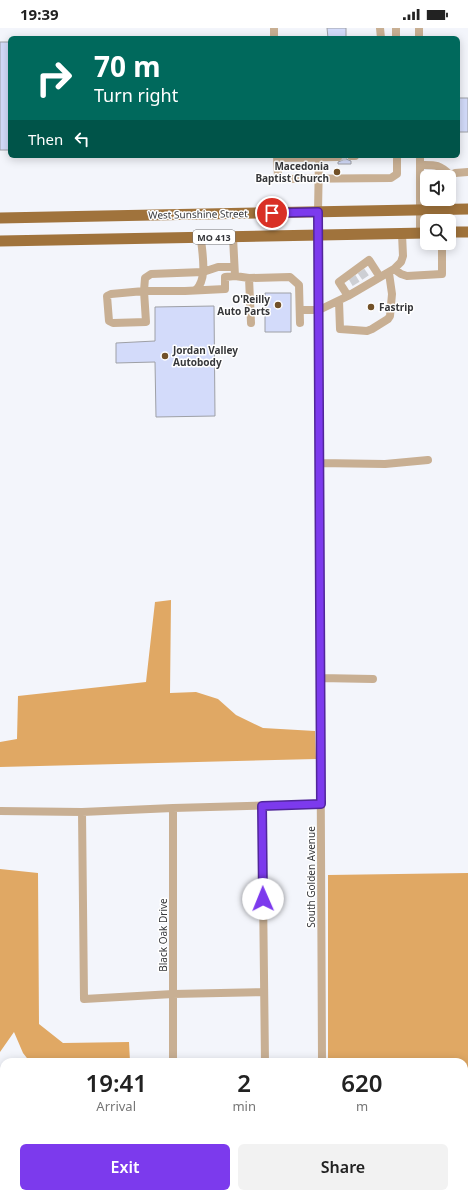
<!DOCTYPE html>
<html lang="en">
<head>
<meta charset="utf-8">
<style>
	body { margin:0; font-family:"Noto Sans",sans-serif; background:#f2f2f2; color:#222; height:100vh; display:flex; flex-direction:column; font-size:15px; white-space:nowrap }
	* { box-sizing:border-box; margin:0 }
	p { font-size:13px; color:#767676 }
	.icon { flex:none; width:22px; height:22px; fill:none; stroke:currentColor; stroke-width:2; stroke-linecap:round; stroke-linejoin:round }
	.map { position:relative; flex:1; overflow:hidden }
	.drawer { position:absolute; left:0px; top:1030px; width:468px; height:140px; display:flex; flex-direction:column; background:#fff; border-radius:12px 12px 0 0; box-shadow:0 2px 10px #0003 }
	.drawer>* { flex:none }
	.guide { position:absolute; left:8px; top:8px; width:452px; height:122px; border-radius:6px; box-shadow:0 2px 10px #0003; background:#00695c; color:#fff; overflow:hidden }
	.tools { position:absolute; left:420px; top:142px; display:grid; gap:8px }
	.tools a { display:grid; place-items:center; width:36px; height:36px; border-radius:6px; background:#fff; box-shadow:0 2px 10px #0003; font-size:20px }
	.pin { position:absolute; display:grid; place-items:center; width:34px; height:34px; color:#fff; margin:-17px; border:2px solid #fff; border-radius:50%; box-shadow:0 1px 4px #0007 }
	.me { position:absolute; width:44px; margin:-22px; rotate:359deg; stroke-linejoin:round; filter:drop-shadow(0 0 3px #0008) }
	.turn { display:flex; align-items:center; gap:14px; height:84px; padding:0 20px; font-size:18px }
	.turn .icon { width:52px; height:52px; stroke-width:2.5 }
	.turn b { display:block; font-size:28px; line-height:34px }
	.then { display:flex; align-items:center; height:38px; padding:0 20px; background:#0003; gap:8px; font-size:15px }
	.eta { display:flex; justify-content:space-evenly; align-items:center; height:68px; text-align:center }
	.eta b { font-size:24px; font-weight:600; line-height:28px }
	.action { display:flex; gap:8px; margin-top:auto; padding:8px 20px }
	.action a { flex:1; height:46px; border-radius:6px; background:#7c3aed; color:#fff; font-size:16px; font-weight:600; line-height:46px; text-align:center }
	.action a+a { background:#f2f2f2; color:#222 }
	.status { display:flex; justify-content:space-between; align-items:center; height:28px; padding:0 20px; background:#fff; direction:ltr }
	.status svg { height:11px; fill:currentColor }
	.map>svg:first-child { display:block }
</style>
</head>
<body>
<div class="status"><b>19:39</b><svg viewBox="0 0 49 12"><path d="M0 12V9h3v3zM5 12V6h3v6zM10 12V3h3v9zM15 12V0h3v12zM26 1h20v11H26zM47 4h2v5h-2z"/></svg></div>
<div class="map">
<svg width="468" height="1170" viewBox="0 0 468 1170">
	<rect width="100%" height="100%" fill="#f3f5fb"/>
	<!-- forest -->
	<path fill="#e0a864" d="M171,572L170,665L196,664L218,671L236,687L263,700L315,703L316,731L0,739V714L17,711L18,668L146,654L155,574Z
		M0,841L38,845L39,996L63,1015L129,1014L130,1034H30L23,1025L14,1004L0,1024Z
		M468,845V1170H328V1166H464V1034H328V847Z
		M0,1089L4,1092V1155L0,1153Z
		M60,1166H161L171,1170H64Z"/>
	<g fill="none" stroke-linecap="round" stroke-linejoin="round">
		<!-- river -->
		<path stroke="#aab7f3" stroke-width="15" d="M22,1170H36"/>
	</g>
	<!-- building -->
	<path fill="#d3dbfa" stroke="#9ea0a6" d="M327,0H346V10H328Z
		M0,14H10V122H0Z
		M458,70H468V104H458Z
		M343,128H346V131L351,133V136H338V134L343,132Z
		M265,265H291V304H265Z
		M214,278L215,388L156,389L155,334L116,335V315L155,313V279Z"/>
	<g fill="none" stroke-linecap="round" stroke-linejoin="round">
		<!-- minor-tunnel -->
		<path stroke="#cdcfd4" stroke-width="8" stroke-dasharray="8 4" stroke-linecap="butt" d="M338,129L351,128
			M361,243L368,253
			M352,249L358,259"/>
		<!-- minor -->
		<path stroke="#c8af93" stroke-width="8" d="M380,0L381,10
			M396,0V10
			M419,0V10
			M274,10V0
			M277,128L278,149L282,151L391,150L397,146V128
			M351,128H355
			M420,128V205
			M319,129L318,184L322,1034
			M277,130L338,129
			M420,137C435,137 439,136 450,147
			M447,149L455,145L468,144
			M439,182L440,171
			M233,209L235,248L225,249V261L185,263H144L111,266L107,268L109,293L113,295L146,294L144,263L145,250L151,246L203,244L218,239H234
			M394,241L401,246L407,248L442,246V215
			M235,248L249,250L290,249L299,257L300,295
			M249,250L251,295
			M196,262C208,250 202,226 201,210
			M348,268L339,254L369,232L380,249
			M339,273L340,301L367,303L372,301L388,291L390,288L392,266L389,245
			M300,282H319L348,268L394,241L401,234L403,228L402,206
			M319,435L385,436L428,432
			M320,650L373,651
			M262,778L265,1034
			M173,780V1034
			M0,783L82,784L173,780L321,776
			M82,784L84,971L173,966L264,964
			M0,1078L4,1080
			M179,1166L189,1170
			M266,1166V1170
			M322,1166V1170"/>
		<!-- major -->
		<path stroke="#a0733c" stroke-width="11" d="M0,190L468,181
			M449,204H468
			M0,213L427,205"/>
	</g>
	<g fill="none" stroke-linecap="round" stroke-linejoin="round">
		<!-- route casing -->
		<g stroke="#51269a" stroke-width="10">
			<path id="route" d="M263,871L262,778L321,776L318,184L272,185"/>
		</g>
		<!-- route -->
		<use href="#route" stroke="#7c3aed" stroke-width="7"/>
	</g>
	<!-- markers -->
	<g fill="#725128" stroke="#fff" stroke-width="1.5">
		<circle cx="337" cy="144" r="4"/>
		<circle cx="278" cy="277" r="4"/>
		<circle cx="371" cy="279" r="4"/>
		<circle cx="165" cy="328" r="4"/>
	</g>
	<g text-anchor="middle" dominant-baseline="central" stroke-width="3" stroke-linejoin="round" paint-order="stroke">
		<!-- shield labels -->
		<rect fill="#fff" stroke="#727375" stroke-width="1" x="193" y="202" width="42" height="14" rx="3"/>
		<g font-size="9" font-weight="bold" fill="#36373a">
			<text x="214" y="209">MO 413</text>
		</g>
		<!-- poi labels -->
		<g font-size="10" font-weight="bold" fill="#36373a" stroke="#fff" text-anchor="end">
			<text x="329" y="138">Macedonia<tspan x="329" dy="12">Baptist Church</tspan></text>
			<text x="270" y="271">O'Reilly<tspan x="270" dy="12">Auto Parts</tspan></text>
			<text x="379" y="279" text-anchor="start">Fastrip</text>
			<text x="173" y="322" text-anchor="start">Jordan Valley<tspan x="173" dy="12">Autobody</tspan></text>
		</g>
		<!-- street labels -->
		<g font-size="10" fill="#36373a" stroke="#fff">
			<text transform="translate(198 186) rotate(-1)">West Sunshine Street</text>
			<text transform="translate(311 849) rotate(-90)">South Golden Avenue</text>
			<text transform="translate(163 907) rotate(-90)">Black Oak Drive</text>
		</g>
	</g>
</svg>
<div class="tools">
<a><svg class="icon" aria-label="sound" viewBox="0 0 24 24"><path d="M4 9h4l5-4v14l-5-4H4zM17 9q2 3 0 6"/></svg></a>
<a><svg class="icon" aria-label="search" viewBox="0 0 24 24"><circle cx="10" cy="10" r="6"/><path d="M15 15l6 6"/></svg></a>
</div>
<div class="pin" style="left:272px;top:185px;background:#d93025"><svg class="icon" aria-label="arrive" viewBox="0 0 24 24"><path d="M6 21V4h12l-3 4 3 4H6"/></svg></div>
<svg class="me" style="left:263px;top:871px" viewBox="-20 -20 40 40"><circle r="19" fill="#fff"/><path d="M0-13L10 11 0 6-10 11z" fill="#7c3aed"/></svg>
<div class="guide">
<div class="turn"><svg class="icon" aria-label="right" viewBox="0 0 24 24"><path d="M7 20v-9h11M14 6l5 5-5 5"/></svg><div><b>70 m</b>Turn right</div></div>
<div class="then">Then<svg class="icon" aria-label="left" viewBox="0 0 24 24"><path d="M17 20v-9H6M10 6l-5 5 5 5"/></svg></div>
</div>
<section class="drawer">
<div class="eta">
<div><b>19:41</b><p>Arrival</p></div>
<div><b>2</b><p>min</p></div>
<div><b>620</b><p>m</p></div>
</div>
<div class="action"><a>Exit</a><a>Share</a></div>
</section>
</div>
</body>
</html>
